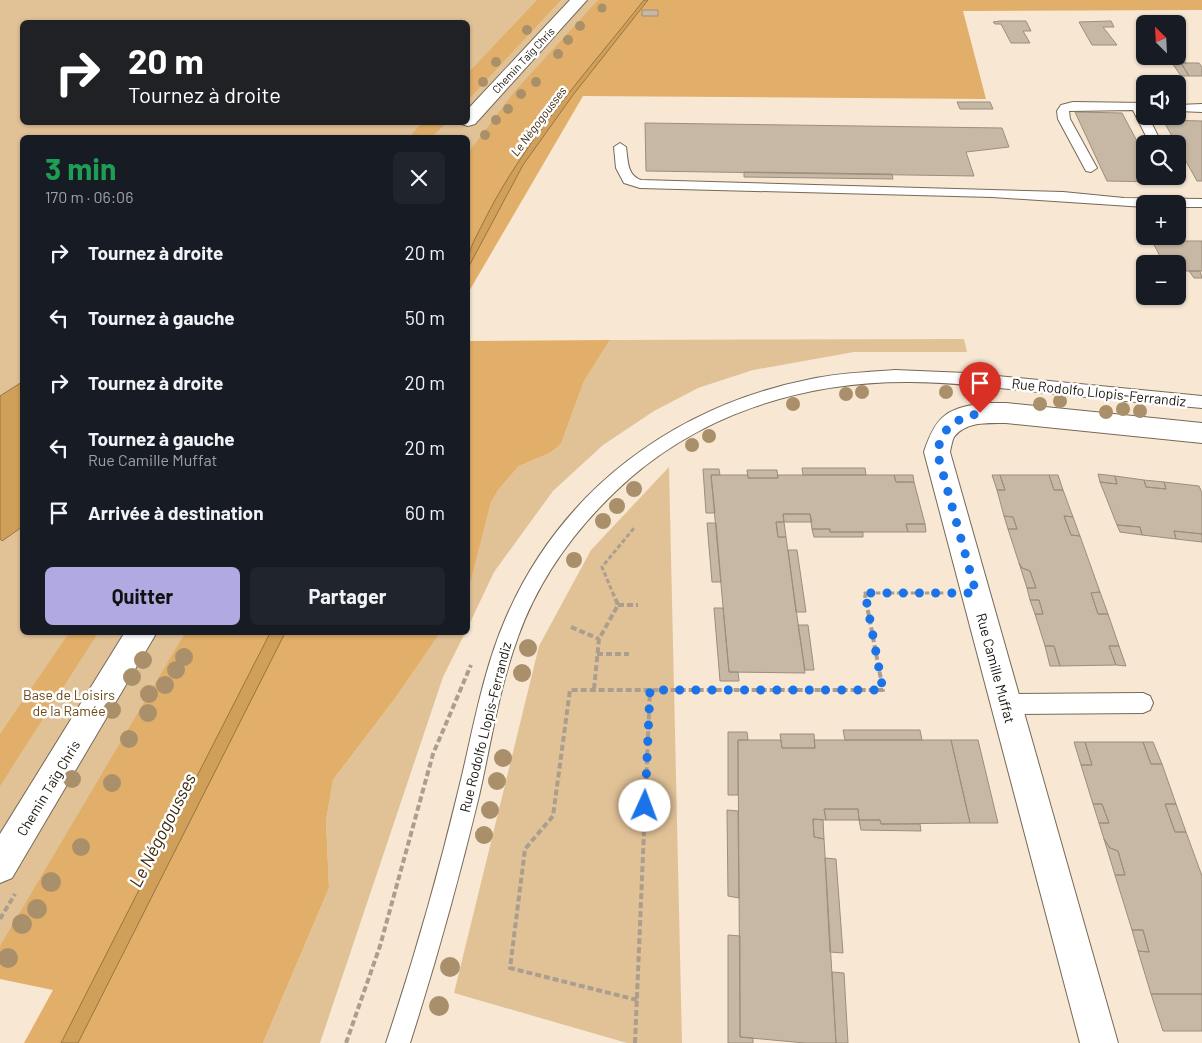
<!DOCTYPE html>
<html lang="fr">
<head>
<meta charset="utf-8">
<style>
	body { margin:0; font-family:Barlow,sans-serif; background:#20242c; color:#f1f3f6; height:100vh; display:flex; flex-direction:column; font-size:19px; white-space:nowrap }
	* { box-sizing:border-box; margin:0 }
	p { font-size:16px; color:#9ea1a6 }
	.icon { flex:none; width:28px; height:28px; fill:none; stroke:currentColor; stroke-width:2; stroke-linecap:round; stroke-linejoin:round }
	.map { position:relative; flex:1; overflow:hidden }
	.sheet { position:absolute; left:20px; top:135px; width:450px; height:500px; display:flex; flex-direction:column; background:#171b24; border-radius:8px; box-shadow:0 1px 4px #0004 }
	.sheet>* { flex:none }
	.hud { position:absolute; left:20px; top:20px; width:450px; height:105px; border-radius:8px; box-shadow:0 1px 4px #0004; background:#202124; color:#fff; overflow:hidden }
	.needle { width:32px; rotate:336deg }
	.fabs { position:absolute; left:1136px; top:15px; display:grid; gap:10px }
	.fabs a { display:grid; place-items:center; width:50px; height:50px; border-radius:8px; background:#171b24; box-shadow:0 1px 4px #0004; font-size:25px }
	.pin { position:absolute; display:grid; place-items:center; width:42px; height:42px; color:#fff; margin:-51px -21px; border-radius:50% 50% 50% 0; rotate:-45deg; box-shadow:0 0 5px #0007 }
	.pin .icon { rotate:45deg }
	.me { position:absolute; width:55px; margin:-28px; rotate:2deg; stroke-linejoin:round; filter:drop-shadow(0 0 4px #0008) }
	.turn { display:flex; align-items:center; gap:18px; height:105px; padding:0 25px; font-size:22px }
	.turn .icon { width:65px; height:65px; stroke-width:2.5 }
	.turn b { display:block; font-size:35px; line-height:42px }
	.round { display:grid; place-items:center; flex:none; width:52px; height:52px; border-radius:8px; background:#20242c }
	.overview { display:flex; align-items:center; justify-content:space-between; height:85px; padding:0 25px }
	h1 { font-size:30px; font-weight:700; line-height:38px; color:#1e9e55 }
	.action { display:flex; gap:10px; margin-top:auto; padding:10px 25px }
	.action a { flex:1; height:58px; border-radius:8px; background:#b1aae2; color:#111; font-size:20px; font-weight:700; line-height:58px; text-align:center }
	.action a+a { background:#20242c; color:#f1f3f6 }
	ul { padding:0; list-style:none }
	li { display:flex; align-items:center; gap:15px; height:65px; padding:0 25px }
	li div { flex:1 }
	li b { display:block; font-size:19px }
	li em { font-style:normal }
	.map>svg:first-child { display:block }
</style>
</head>
<body>
<div class="map">
<svg width="1202" height="1043" viewBox="0 0 1202 1043">
	<rect width="100%" height="100%" fill="#f7e7d3"/>
	<!-- green -->
	<path fill="#e1c297" fill-rule="evenodd" d="M0,0H603L468,170V138H22V632L191,633L0,957ZM22,22H468V122H22Z
		M964,339L967,352H854L753,370L698,388L654,411L603,445L553,491L494,572L468,627V589L471,581L491,502L499,489L519,466L550,453L561,444L584,381L610,340Z
		M669,467L682,1043H627L454,993L539,646L591,550Z
		M440,633H465L443,677L320,1043H263L329,888L326,821L333,780L396,697Z"/>
	<!-- forest -->
	<path fill="#e1af69" d="M537,0H561L468,100V73Z
		M598,0H1202V10L963,11L986,99L583,96L468,293V153L515,91Z
		M422,123V122L446,123L432,137H409Z
		M610,340L584,381L561,444L550,453L519,466L499,489L491,502L471,581L468,589V341Z
		M69,633H98L0,786V734Z
		M185,633H440L396,697L333,780L326,821L329,888L263,1043H24L53,990L0,979V946Z"/>
	<!-- water -->
	<path fill="#d09f59" stroke="#987542" d="M644,0H648L573,95L523,165L468,268C467,249 477,236 485,219C526,138 588,71 644,0Z
		M22,382V527L2,541L0,539V396Z
		M270,633H285L78,1043H61Z"/>
	<!-- building -->
	<path fill="#c7b8a5" stroke="#9c8e7c" d="M642,10H658V16H642Z
		M1000,21H1026L1031,31H1023L1030,43H1011L1001,24H995L993,22Z
		M1111,21L1114,27H1103L1117,45H1092L1079,22Z
		M1168,57H1182L1186,63H1172Z
		M1172,63H1181L1189,76H1181Z
		M1181,63H1199L1202,67V76H1189Z
		M957,102H990L993,109H960Z
		M1075,112L1122,113L1145,156V176H1155L1158,182L1107,181Z
		M1163,120L1202,121V181H1197Z
		M645,123L1002,128L1009,147L966,152L974,176L646,171Z
		M744,172L892,174L893,179L744,177Z
		M1152,241H1202V271H1178V264H1148L1145,258H1161Z
		M1189,271H1200L1202,278H1194Z
		M802,468H865L866,475H803Z
		M703,469H719L720,475H711L715,513H706Z
		M747,470H777L778,478H748Z
		M1098,474L1115,476L1117,484L1100,482Z
		M711,475H748V478H778L777,475H894L896,482H914L925,524H906L908,532H830V529H812L810,514H783L784,522H776L778,537H786L805,673L729,672Z
		M894,475H913L914,482H896Z
		M992,475H1000L1005,490H997Z
		M1000,475H1049L1054,490H1063L1073,517L1064,516L1071,535L1080,536L1100,592L1091,593L1098,614H1108L1119,646H1109L1116,665L1060,666L1054,646H1045L1035,614H1043L1039,600H1030L1027,588H1036L1030,571L1022,568L1019,563L1008,529H1017L1013,517L1004,516L997,490H1005Z
		M1049,475H1058L1063,490H1054Z
		M1115,476L1144,480L1146,487L1166,489L1164,482L1199,486L1202,493V534L1174,531L1176,539L1142,535L1140,527L1117,525L1100,482L1117,484Z
		M1144,480L1164,482L1166,489L1146,487Z
		M783,514H810L812,522H784Z
		M1004,516L1013,517L1017,529H1008Z
		M1064,516L1073,517L1080,536L1071,535Z
		M776,522H784L786,537H778Z
		M707,523H716L721,582H712Z
		M906,524H925L926,532H908Z
		M1117,525L1140,527L1142,535L1120,532Z
		M812,529H830V532H863V537H814Z
		M1174,531L1202,534V542L1176,539Z
		M788,550H797L806,612H796Z
		M1019,563L1022,568L1030,571L1036,588H1027Z
		M1100,592L1108,614H1098L1091,593Z
		M1030,600H1039L1043,614H1035Z
		M714,608H723L729,672H738L739,681H720Z
		M798,625H808L814,670H805Z
		M1045,646H1054L1060,666H1050Z
		M1109,646H1119L1126,666L1116,665Z
		M843,730H920L922,740H845Z
		M728,732H747L748,740H738V795H728Z
		M780,734H814L815,748H782Z
		M738,740H781L782,748H815L814,740H951L970,823L881,824L880,820H859L858,809H824L826,820L813,819L814,837L824,839L836,1043H805L740,1037Z
		M951,740H978L998,823H970Z
		M1074,742H1085L1092,765H1081Z
		M1085,742H1143L1151,764H1162L1176,804H1165L1175,832H1186L1202,876V994H1151L1138,951L1149,952L1143,930H1132L1115,875H1125L1118,851L1110,848L1104,839L1099,823H1109L1102,804H1093L1081,765H1092Z
		M1143,742H1153L1162,764H1151Z
		M1093,804H1102L1109,823H1099Z
		M1165,804H1176L1186,832H1175Z
		M824,809H858L859,820H826Z
		M727,810L738,811L739,898L728,896Z
		M813,819L823,820L824,839L814,837Z
		M859,820H880L881,824H920L921,831L861,830Z
		M1104,839L1110,848L1118,851L1125,875H1115Z
		M825,858L836,859L843,953L830,952Z
		M1132,930H1143L1149,952L1138,951Z
		M728,935L740,936V1037L753,1038V1043H728Z
		M832,972L844,973L848,1043H836Z
		M1151,994H1202V1031H1163Z"/>
	<g fill="none" stroke-linecap="round" stroke-linejoin="round">
		<!-- lane casing -->
		<g stroke="#766957" stroke-width="2">
			<path id="lane" d="M1073,102L1145,103V116H1148L1162,144H1150L1133,110L1069,111L1070,119L1097,168L1091,172L1086,171L1058,119L1057,111L1061,105Z
				M1202,104V112L1178,111V105Z
				M620,143L626,147C628,161 627,175 641,180L1063,192L1124,198L1202,199V207H1178V204H1145V207L992,197L640,188L624,183L616,168L614,147Z
				M895,370L966,373L1202,396V408C1147,403 1093,398 1038,392C996,388 953,382 911,382C802,381 695,415 616,491C573,532 538,581 518,637C499,688 491,743 479,796C459,879 436,962 410,1043H386C413,962 437,879 457,796C472,737 481,676 505,620C560,490 675,406 811,379C839,373 867,372 895,370Z
				M1143,693L1150,696L1153,703L1150,710L1143,713L1006,714L999,711L996,704L999,697L1006,694Z"/>
		</g>
		<!-- street casing -->
		<g stroke="#766957" stroke-width="2">
			<path id="street" d="M570,0H587L475,124L468,126L461,124L460,122H468V109Z
				M988,403H1006L1202,423V443L1006,423C989,423 966,421 954,437C952,441 951,447 950,452L1118,1043H1080L924,452C936,414 949,407 988,403Z
				M125,632H157L12,878L0,883V834Z"/>
		</g>
		<!-- path-far1 -->
		<path stroke="#ab9e8f" stroke-width="3" stroke-dasharray="4.5 2.5" stroke-linecap="butt" d="M614,596L602,567L634,528
			M866,596L865,593H945"/>
		<!-- path -->
		<path stroke="#ab9e8f" stroke-width="4" stroke-dasharray="6 3" stroke-linecap="butt" d="M618,605H638
			M571,627L599,639
			M597,654H629
			M594,689L599,639L618,605L614,595
			M0,919L15,894
			M637,1000L510,968L525,849L553,816L570,690H883L865,595
			M346,1043L380,946L433,754L471,665
			M635,1043L650,690"/>
		<!-- lane -->
		<use href="#lane" fill="#fff" fill-rule="evenodd"/>
		<!-- street -->
		<use href="#street" fill="#fff" fill-rule="evenodd"/>
	</g>
	<!-- trees -->
	<g fill="#aa906a">
		<circle cx="602" cy="8" r="4.5"/>
		<circle cx="580" cy="26" r="5"/>
		<circle cx="527" cy="30" r="5"/>
		<circle cx="568" cy="40" r="5"/>
		<circle cx="558" cy="54" r="5"/>
		<circle cx="496" cy="62" r="5"/>
		<circle cx="483" cy="82" r="5"/>
		<circle cx="536" cy="82" r="5"/>
		<circle cx="521" cy="94" r="5"/>
		<circle cx="508" cy="109" r="5"/>
		<circle cx="496" cy="120" r="5"/>
		<circle cx="485" cy="135" r="5"/>
		<circle cx="862" cy="392" r="7"/>
		<circle cx="946" cy="392" r="7"/>
		<circle cx="846" cy="394" r="7"/>
		<circle cx="1060" cy="401" r="7"/>
		<circle cx="793" cy="404" r="7"/>
		<circle cx="1040" cy="404" r="7"/>
		<circle cx="1123" cy="409" r="7"/>
		<circle cx="1140" cy="411" r="7"/>
		<circle cx="1106" cy="412" r="7"/>
		<circle cx="709" cy="436" r="7"/>
		<circle cx="692" cy="445" r="7"/>
		<circle cx="634" cy="489" r="8"/>
		<circle cx="617" cy="506" r="8"/>
		<circle cx="603" cy="521" r="8"/>
		<circle cx="574" cy="560" r="8"/>
		<circle cx="528" cy="648" r="9"/>
		<circle cx="184" cy="657" r="9"/>
		<circle cx="143" cy="660" r="9"/>
		<circle cx="176" cy="670" r="9"/>
		<circle cx="522" cy="673" r="9"/>
		<circle cx="132" cy="677" r="9"/>
		<circle cx="165" cy="685" r="9"/>
		<circle cx="149" cy="694" r="9"/>
		<circle cx="112" cy="710" r="9"/>
		<circle cx="148" cy="713" r="9"/>
		<circle cx="129" cy="739" r="9"/>
		<circle cx="503" cy="758" r="9"/>
		<circle cx="72" cy="779" r="9"/>
		<circle cx="497" cy="781" r="9"/>
		<circle cx="112" cy="783" r="9"/>
		<circle cx="490" cy="810" r="9"/>
		<circle cx="484" cy="835" r="9"/>
		<circle cx="81" cy="847" r="9"/>
		<circle cx="51" cy="882" r="10"/>
		<circle cx="37" cy="909" r="10"/>
		<circle cx="22" cy="924" r="10"/>
		<circle cx="8" cy="958" r="10"/>
		<circle cx="450" cy="967" r="10"/>
		<circle cx="439" cy="1006" r="10"/>
	</g>
	<g fill="none" stroke-linecap="round" stroke-linejoin="round">
		<!-- route -->
		<path stroke="#1a73e8" stroke-width="9" stroke-dasharray="0 16.2" d="M645,806L650,690H883L865,593H976L937,452C944,425 954,420 980,413"/>
	</g>
	<g text-anchor="middle" dominant-baseline="central" stroke-width="5" stroke-linejoin="round" paint-order="stroke">
		<!-- far-street labels -->
		<g font-size="11" fill="#17120b" stroke="#fff">
			<text transform="translate(523 60) rotate(-47)">Chemin Taïg Chris</text>
		</g>
		<!-- far-water labels -->
		<g font-size="12" font-style="italic" fill="#3e2a0a" stroke="#fff">
			<text transform="translate(538 121) rotate(-53)">Le Négogousses</text>
		</g>
		<!-- street labels -->
		<g font-size="14" fill="#17120b" stroke="#fff">
			<text transform="translate(1099 392) rotate(6)">Rue Rodolfo Llopis-Ferrandiz</text>
			<text transform="translate(996 668) rotate(75)">Rue Camille Muffat</text>
			<text transform="translate(485 727) rotate(-76)">Rue Rodolfo Llopis-Ferrandiz</text>
			<text transform="translate(48 788) rotate(-59)">Chemin Taïg Chris</text>
		</g>
		<!-- park labels -->
		<g font-size="14" fill="#6b4914" stroke="#fff">
			<text x="69" y="694">Base de Loisirs<tspan x="69" dy="16">de la Ramée</tspan></text>
		</g>
		<!-- near-water labels -->
		<g font-size="18" font-style="italic" fill="#3e2a0a" stroke="#fff">
			<text transform="translate(162 830) rotate(-63)">Le Négogousses</text>
		</g>
	</g>
</svg>
<div class="fabs">
<a><svg class="needle" viewBox="-14 -14 28 28"><path d="M0-13l5 13h-10z" fill="#e53935"/><path d="M0 13l5-13h-10z" fill="#9ea1a6"/></svg></a>
<a><svg class="icon" aria-label="sound" viewBox="0 0 24 24"><path d="M4 9h4l5-4v14l-5-4H4zM17 9q2 3 0 6"/></svg></a>
<a><svg class="icon" aria-label="search" viewBox="0 0 24 24"><circle cx="10" cy="10" r="6"/><path d="M15 15l6 6"/></svg></a>
<a>+</a>
<a>−</a>
</div>
<div class="pin" style="left:980px;top:413px;background:#d93025"><svg class="icon" aria-label="arrive" viewBox="0 0 24 24"><path d="M6 21V4h12l-3 4 3 4H6"/></svg></div>
<svg class="me" style="left:645px;top:806px" viewBox="-20 -20 40 40"><circle r="19" fill="#fff"/><path d="M0-13L10 11 0 6-10 11z" fill="#1a73e8"/></svg>
<div class="hud">
<div class="turn"><svg class="icon" aria-label="right" viewBox="0 0 24 24"><path d="M7 20v-9h11M14 6l5 5-5 5"/></svg><div><b>20 m</b>Tournez à droite</div></div>
</div>
<section class="sheet">
<div class="overview"><div><h1>3 min</h1><p>170 m · 06:06</p></div><a class="round"><svg class="icon" aria-label="close" viewBox="0 0 24 24"><path d="M6 6l12 12M18 6L6 18"/></svg></a></div>
<ul>
<li><svg class="icon" aria-label="right" viewBox="0 0 24 24"><path d="M7 20v-9h11M14 6l5 5-5 5"/></svg><div><b>Tournez à droite</b></div><em>20 m</em></li>
<li><svg class="icon" aria-label="left" viewBox="0 0 24 24"><path d="M17 20v-9H6M10 6l-5 5 5 5"/></svg><div><b>Tournez à gauche</b></div><em>50 m</em></li>
<li><svg class="icon" aria-label="right" viewBox="0 0 24 24"><path d="M7 20v-9h11M14 6l5 5-5 5"/></svg><div><b>Tournez à droite</b></div><em>20 m</em></li>
<li><svg class="icon" aria-label="left" viewBox="0 0 24 24"><path d="M17 20v-9H6M10 6l-5 5 5 5"/></svg><div><b>Tournez à gauche</b><p>Rue Camille Muffat</p></div><em>20 m</em></li>
<li><svg class="icon" aria-label="arrive" viewBox="0 0 24 24"><path d="M6 21V4h12l-3 4 3 4H6"/></svg><div><b>Arrivée à destination</b></div><em>60 m</em></li>
</ul>
<div class="action"><a>Quitter</a><a>Partager</a></div>
</section>
</div>
</body>
</html>
